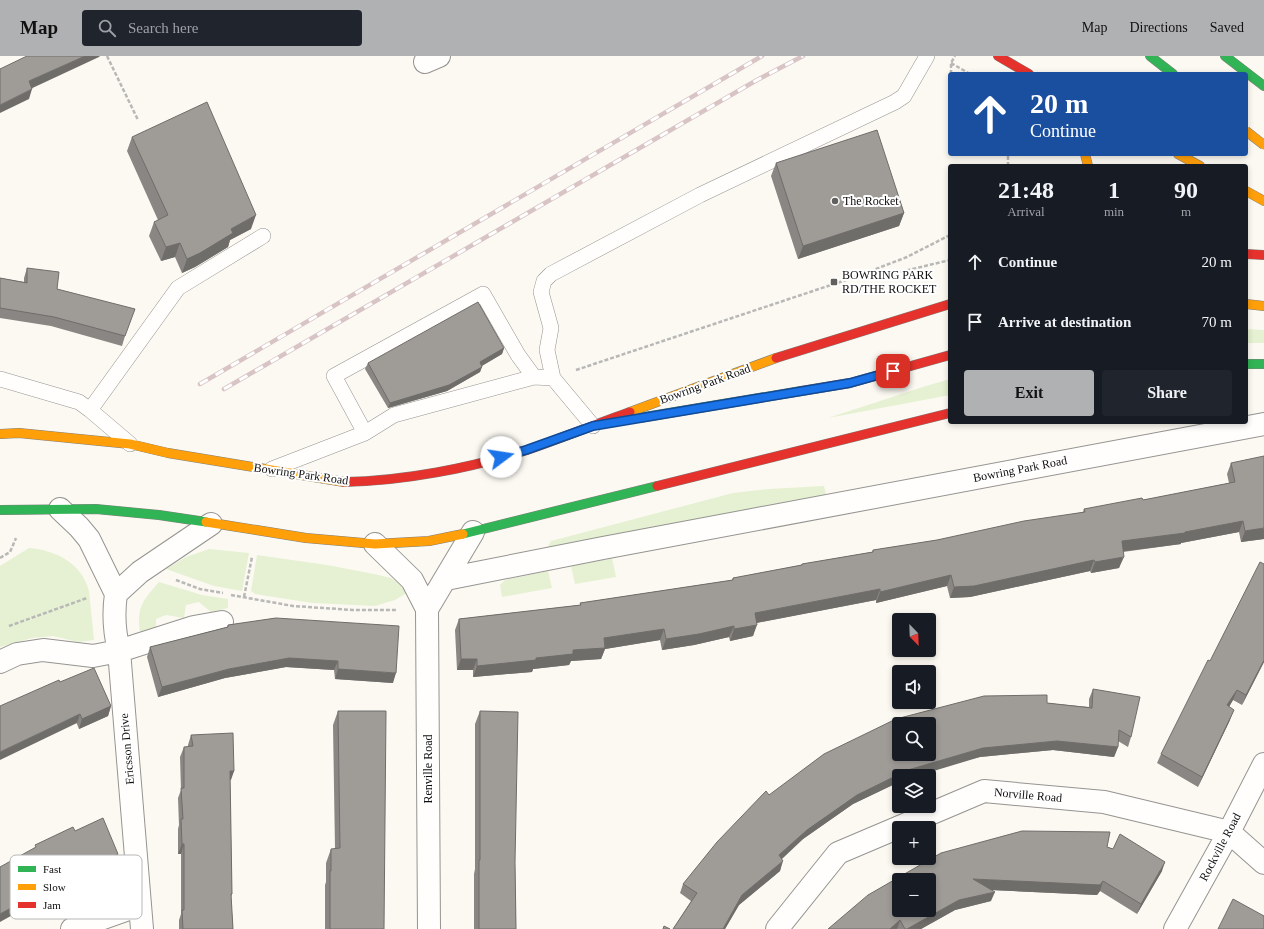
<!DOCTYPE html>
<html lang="en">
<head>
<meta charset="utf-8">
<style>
	body { margin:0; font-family:"Times New Roman",serif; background:#20242c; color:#f1f3f6; height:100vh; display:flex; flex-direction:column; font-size:15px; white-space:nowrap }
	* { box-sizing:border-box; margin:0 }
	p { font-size:13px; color:#9ea1a6 }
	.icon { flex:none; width:22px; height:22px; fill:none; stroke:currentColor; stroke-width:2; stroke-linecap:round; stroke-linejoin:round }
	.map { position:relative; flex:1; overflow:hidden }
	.details { position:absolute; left:948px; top:108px; width:300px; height:260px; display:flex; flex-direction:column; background:#171b24; border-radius:4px; box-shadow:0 2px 6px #0003 }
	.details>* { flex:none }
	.guide { position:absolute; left:948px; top:16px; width:300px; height:84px; border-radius:4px; box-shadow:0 2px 6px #0003; background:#1a4fa0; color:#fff; overflow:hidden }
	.needle { width:26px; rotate:157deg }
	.tools { position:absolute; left:892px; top:557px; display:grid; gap:8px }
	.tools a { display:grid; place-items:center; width:44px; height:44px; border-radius:4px; background:#171b24; box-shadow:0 2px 6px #0003; font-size:20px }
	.pin { position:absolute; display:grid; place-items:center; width:34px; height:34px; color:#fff; margin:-17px; border-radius:8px; box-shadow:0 2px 6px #0006 }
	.me { position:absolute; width:44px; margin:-22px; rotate:76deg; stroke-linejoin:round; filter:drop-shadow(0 0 3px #0008) }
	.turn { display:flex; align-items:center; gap:14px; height:84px; padding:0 16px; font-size:18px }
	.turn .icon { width:52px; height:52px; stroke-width:2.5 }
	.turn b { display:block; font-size:28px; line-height:34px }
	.eta { display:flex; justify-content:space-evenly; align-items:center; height:68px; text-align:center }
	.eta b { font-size:24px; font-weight:600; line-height:28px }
	.primary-button { display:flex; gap:8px; margin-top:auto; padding:8px 16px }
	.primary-button a { flex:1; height:46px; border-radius:4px; background:#b0b1b2; color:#111; font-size:16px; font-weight:600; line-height:46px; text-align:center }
	.primary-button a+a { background:#20242c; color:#f1f3f6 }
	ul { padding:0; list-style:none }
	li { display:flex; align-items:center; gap:12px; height:60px; padding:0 16px }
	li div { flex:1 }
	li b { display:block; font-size:15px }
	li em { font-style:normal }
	header { display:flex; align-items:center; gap:24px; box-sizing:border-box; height:56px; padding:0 20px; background:#b0b1b2; color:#111 }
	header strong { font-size:19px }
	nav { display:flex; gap:22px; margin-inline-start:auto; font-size:14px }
	.search { width:280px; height:36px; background:#20242c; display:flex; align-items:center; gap:10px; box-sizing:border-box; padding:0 14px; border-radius:4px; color:#9ea1a6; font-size:15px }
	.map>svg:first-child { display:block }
</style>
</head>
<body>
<header>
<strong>Map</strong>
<div class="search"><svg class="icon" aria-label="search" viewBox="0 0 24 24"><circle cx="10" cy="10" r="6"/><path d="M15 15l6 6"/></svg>Search here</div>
<nav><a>Map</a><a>Directions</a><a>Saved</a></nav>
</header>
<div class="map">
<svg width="1264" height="873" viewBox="0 0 1264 873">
	<rect width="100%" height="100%" fill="#fcf9f2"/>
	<!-- green -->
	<path fill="#e5f1d2" d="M1246,273L1264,274V287H1246Z
		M950,323V339L828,362L926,330Z
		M824,430L826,439L547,492L551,485L733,437L769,433Z
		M29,492C55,494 82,507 89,535L94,584L78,586L53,580L32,582L0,591V510Z
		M209,493L249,497L242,535L214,530L166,513L186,501Z
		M257,499L327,509L374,518L391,522L399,527L407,537L395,544L375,550L312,547L255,538L251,535Z
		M612,502L616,521L575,528L571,510Z
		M548,515L552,532L502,541L500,529L505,524Z
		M159,526L202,539L228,543V552L211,556L199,546L186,549L184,562L166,559L156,563V571L140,576C136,552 143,544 159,526Z"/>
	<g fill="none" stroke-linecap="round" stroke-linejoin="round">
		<!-- lane casing -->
		<g stroke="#959491" stroke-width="16">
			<path id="lane" d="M553,322L547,294L551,272L541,236L544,225L551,218L700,139L895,46L904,40L927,0
				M0,323L79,346L90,354L130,388
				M90,354L178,232L263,180
				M365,377L334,320L483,238L518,299L534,321
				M272,413L365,377L394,359L534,321L553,322L593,370"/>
		</g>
		<!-- street casing -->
		<g stroke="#959491" stroke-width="24">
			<path id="street" d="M425,6L439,0
				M60,453L79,471L89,483L116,538
				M375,488L412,524L427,553L429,873
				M446,523L603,492L1264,368
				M116,538C113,558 114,575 119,595L142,873
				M116,538L140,516L211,468
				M427,553L473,476
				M0,606L17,598L43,594L93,600L119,595L194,571L222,566
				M72,873L140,849
				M777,873L838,797L984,735L1104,746L1229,776L1264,807
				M1175,873L1229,776L1264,708"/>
		</g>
		<!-- fast casing -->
		<g stroke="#82817e" stroke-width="10">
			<path id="fast" d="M1150,0L1173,18
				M1225,0L1264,30
				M1246,308H1264
				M639,362L801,335
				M0,454L96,453L159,459L206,466
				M463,478L657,430"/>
		</g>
		<!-- slow casing -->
		<g stroke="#82817e" stroke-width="10">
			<path id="slow" d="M1085,98L1088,110
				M1178,98L1200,110
				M1246,135L1264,145
				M1246,248L1264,250
				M630,356L776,302
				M0,378L19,377L130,388L168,397L344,426
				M206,466L306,482L375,488L429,485L463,478"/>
		</g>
		<!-- jam casing -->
		<g stroke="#82817e" stroke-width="10">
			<path id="jam" d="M998,0L1029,18
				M1246,198L1264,199
				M776,302L950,248
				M801,335L850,327L950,299
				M344,426C403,425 471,412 527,394C562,382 596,368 630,356
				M657,430L950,357"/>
		</g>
		<!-- path -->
		<path stroke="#b8b8b6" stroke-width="2.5" stroke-dasharray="4 2" stroke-linecap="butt" d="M107,0L138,64
			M951,7L970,18
			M951,18V7L955,0
			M1008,110V98
			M950,179L907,201L855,221L900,216L950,204
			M576,314L855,221
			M0,502L10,496L16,482
			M176,524L200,533L223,537
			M231,539L293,550L353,554H397
			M244,541L252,501
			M9,570L87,542"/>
		<!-- lane -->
		<use href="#lane" stroke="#fffefd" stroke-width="15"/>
		<!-- street -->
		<use href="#street" stroke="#fffefd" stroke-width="22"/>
		<!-- fast -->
		<use href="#fast" stroke="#30b455" stroke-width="9"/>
		<!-- slow -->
		<use href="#slow" stroke="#ff9f0a" stroke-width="9"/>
		<!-- jam -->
		<use href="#jam" stroke="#e5322d" stroke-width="9"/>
		<!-- rail casing -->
		<g stroke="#d8c4c5" stroke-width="4.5">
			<path id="rail" d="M200,328L762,0
				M224,333L757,24L803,0"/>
		</g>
		<!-- rail -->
		<use href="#rail" stroke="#fff" stroke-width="3" stroke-dasharray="9" stroke-linecap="butt"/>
		<!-- slow-bridge casing -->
		<g stroke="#82817e" stroke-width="10" stroke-linecap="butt">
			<path id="slow-bridge" d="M1246,75L1264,89"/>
		</g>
		<!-- slow-bridge -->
		<use href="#slow-bridge" stroke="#ff9f0a" stroke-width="9"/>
	</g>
	<!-- wall -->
	<path fill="#898683" d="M132,81L251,173L230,184L228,191L195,211L182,217L175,201L161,205L149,180L154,166L158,164L127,95Z
		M776,107L904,157L899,170L798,203L771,120Z
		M27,212L125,280L122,290L51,270L0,262V222L24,226V222Z
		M504,292L502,298L482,310L480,316L447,335L388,352L365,313L368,307Z
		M1231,407L1264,483L1241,486L1239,476L1181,487V488L1123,496L1119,512L1091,517L1090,515L970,541L950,542L947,530L876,547V544L756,567L753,580L730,585L729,581L694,589L662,594L660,584L605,593L601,603L571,605L569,609L533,613L532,616L473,621V614H457L455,574L459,563L580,549V547L732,524L733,522L801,509L802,508L872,496L873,494L937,484L1083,456L1084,453L1143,444L1229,427L1227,418Z
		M276,562L393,627L335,623L334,614L286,611L225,622L158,641L147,601L150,591L227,571L228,569Z
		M1210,605L1264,606L1242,649L1233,644L1229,651L1230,664L1198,731L1157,707L1161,698Z
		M60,626L111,650L108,660L79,673Z
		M1093,633L1131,681L1128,691L1118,685V691L1114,701L1053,694L980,701L899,720V726L853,748L803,783L782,803L780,815L739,849L725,873H673L691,845L680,837L683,828L769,739L1047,647L1089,651V643Z
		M338,655L384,873H325V829L326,826V807L331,793H335L333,669Z
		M480,655L515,806L516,873H474V818L475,813V668Z
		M191,679L234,715L230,724L232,838L231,841L233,873H179V864L181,858V798H178V773L179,769L178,742L181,734L180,701L184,691H188V689Z
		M1107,791L1162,815L1137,858L1100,835L1097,839L991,834V845L955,854L921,873H828Z"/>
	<!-- shaded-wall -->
	<path fill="#6f6d6a" d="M85,0H100L99,1L26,35L29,25Z
		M32,33L29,43L0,57V49Z
		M904,157L899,170L798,203L803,190Z
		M256,159L251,173L230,184L228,191L195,211L182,217L187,203L231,173Z
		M180,187L175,201L161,205L166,191Z
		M504,292L502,298L478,312L480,306Z
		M482,311L480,316L447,335L388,352L390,347Z
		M1243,465L1239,476L1181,487V488L1118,496L1122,485L1185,476Z
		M1264,472V483L1241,486L1245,475Z
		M1124,501L1119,512L1091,517L1095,506Z
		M1094,504L1090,515L970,541L950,542L954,531Z
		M951,519L947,530L876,547L880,536Z
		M880,533L876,544L751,568L755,557Z
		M757,569L753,580L730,585L734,573Z
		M734,570L729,581L694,589L662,594L666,583Z
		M664,573L660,584L605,593L601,603L571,605L569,609L533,613L532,616L473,621L477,610L536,602L573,594L604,582Z
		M289,602L338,605L334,614L286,611L225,622L158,641L162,631L229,613Z
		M461,603H477L473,614H457Z
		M1264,604V606L1242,649L1246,639Z
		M338,613L396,617L393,627L335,623Z
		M1237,634L1233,644L1224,659L1227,649Z
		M111,650L108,660L79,673L82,663Z
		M1234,654L1230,664L1198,731L1202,721Z
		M80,658L77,667L0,704V696Z
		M1057,685L1118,691L1114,701L1053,694L980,701L917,720H899V726L853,748L803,783L775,809L779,799L807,774L857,739L908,714L983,692Z
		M230,715H234L231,724H227Z
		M182,788H184L181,798H178Z
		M118,798L114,808L45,841L0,866V858L49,831Z
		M783,805L780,815L739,849L725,873H723L742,839Z
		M1165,806L1162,815L1137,858L1141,848Z
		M973,823L1103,825L1100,835L1097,839L969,833Z
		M995,836L991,845L955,854L921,873H907L959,844Z
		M900,864L897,873H890Z"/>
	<!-- building -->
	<path fill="#9f9c98" stroke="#6f6d6a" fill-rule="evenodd" d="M27,0H85L29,25L32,33L0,49V13Z
		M207,46L256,159L231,173L233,177L200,197L187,203L180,187L166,191L154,166L168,159L132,81Z
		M877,74L904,157L803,190L776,107Z
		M27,212L59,216L57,233L135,253L125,280L54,261L0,252V222L27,227Z
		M478,246L504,292L480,306L482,311L449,329L390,347L368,307Z
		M1264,400V472L1245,475L1243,465L1185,476V477L1122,485L1124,501L1095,506L1094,504L974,530L954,531L951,519L880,536V533L755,557L757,569L734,573V570L699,578L666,583L664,573L604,582L605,592L573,594V598L536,602V604L477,610V603H461L459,563L581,549L580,547L733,524V522L802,509V508L873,496V494L937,484L1024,465L1085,456L1084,453L1142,442L1143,444L1235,426L1231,407Z
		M1260,506L1264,508V604L1246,639L1237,634L1227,649L1234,654L1202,721L1161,698L1208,604L1210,605Z
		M276,562L399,570L396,617L338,613V605L289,602L229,613L162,631L150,591L228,571V569Z
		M94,612L111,650L82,663L80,658L0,696V650L59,624L60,626Z
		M1093,633L1140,641L1131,681L1119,674L1118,691L1057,685L983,692L908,714L857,739L807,774L779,799L783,805L742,839L723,873H673L697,837L683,828L717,786L766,735L769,739L824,698L896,663L984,640L1047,639V647L1092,652ZM899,668H929V698H899Z
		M338,655H386L384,873H330V815H331V793L340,792Z
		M480,655L518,656L515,806L516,873H479V804H480Z
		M233,677L234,715H230L232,838H231L233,873H183L182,854H184V788H182L181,763H183L181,732H184V691L193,690L191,679Z
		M103,762L118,798L49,831L0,858V811L36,791L35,789L73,771L75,775Z
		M1022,775L1110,776L1107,791L1113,793L1120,778L1165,806L1141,848L1103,825L1100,829L973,823L995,836L959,844L907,873H905L900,864L890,873H828L868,839L941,797ZM899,824H929V854H899Z
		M1233,843L1264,860V873H1218Z
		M664,870L670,873H663Z"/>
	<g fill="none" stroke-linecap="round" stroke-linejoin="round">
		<!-- route casing -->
		<g stroke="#114b97" stroke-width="10">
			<path id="route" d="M501,401L526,394L593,370L850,327L893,315"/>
		</g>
		<!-- route -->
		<use href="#route" stroke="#1a73e8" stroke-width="7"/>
	</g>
	<!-- markers -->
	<g fill="#61605e" stroke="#fff" stroke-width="1.5">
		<circle cx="835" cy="145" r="4"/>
		<rect x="830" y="222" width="8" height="8" rx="2"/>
	</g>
	<g text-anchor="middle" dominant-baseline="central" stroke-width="4" stroke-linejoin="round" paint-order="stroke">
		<!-- poi labels -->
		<g font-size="12" fill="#0e0e0e" stroke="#fff" text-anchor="start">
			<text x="843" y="145">The Rocket</text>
			<text x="842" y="219">BOWRING PARK<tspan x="842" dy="14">RD/THE ROCKET</tspan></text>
		</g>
		<!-- street labels -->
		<g font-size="12" fill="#0e0e0e" stroke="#fff">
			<text transform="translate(705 328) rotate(-20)">Bowring Park Road</text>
			<text transform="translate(1020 413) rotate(-11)">Bowring Park Road</text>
			<text transform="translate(301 418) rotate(8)">Bowring Park Road</text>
			<text transform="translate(127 693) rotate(-95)">Ericsson Drive</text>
			<text transform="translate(428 713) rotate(-90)">Renville Road</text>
			<text transform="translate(1028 739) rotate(5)">Norville Road</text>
			<text transform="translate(1220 791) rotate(-62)">Rockville Road</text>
		</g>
	</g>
	<!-- legend -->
	<rect x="10" y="799" width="132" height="64" rx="6" fill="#fff" stroke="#b7b7b7" stroke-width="1"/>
	<rect x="18" y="810" width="18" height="6" fill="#30b455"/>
	<rect x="18" y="828" width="18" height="6" fill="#ff9f0a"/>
	<rect x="18" y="846" width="18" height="6" fill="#e5322d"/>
	<g font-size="11" fill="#0e0e0e">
		<text x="43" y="817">Fast</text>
		<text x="43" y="835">Slow</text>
		<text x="43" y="853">Jam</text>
	</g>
</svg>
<div class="tools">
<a><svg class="needle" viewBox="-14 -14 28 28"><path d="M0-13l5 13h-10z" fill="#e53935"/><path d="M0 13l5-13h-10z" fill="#9ea1a6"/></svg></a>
<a><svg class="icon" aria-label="sound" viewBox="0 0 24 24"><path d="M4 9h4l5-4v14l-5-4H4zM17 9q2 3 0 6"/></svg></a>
<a><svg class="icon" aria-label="search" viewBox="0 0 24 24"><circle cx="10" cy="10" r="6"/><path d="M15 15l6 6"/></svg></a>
<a><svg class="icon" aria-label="layers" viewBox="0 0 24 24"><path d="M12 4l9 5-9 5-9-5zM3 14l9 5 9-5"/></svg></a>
<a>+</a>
<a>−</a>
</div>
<div class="pin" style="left:893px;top:315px;background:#d93025"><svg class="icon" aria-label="arrive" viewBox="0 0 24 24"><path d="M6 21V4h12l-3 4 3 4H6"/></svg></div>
<svg class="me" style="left:501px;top:401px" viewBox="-20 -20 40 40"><circle r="19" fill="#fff"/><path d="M0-13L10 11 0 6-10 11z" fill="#1a73e8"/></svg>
<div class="guide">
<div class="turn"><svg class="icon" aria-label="ahead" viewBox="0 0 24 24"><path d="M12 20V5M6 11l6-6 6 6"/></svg><div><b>20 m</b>Continue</div></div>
</div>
<section class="details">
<div class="eta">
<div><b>21:48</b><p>Arrival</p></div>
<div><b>1</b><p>min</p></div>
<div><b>90</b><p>m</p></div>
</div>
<ul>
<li><svg class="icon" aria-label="ahead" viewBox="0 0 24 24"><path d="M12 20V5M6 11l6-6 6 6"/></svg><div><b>Continue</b></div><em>20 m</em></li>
<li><svg class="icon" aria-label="arrive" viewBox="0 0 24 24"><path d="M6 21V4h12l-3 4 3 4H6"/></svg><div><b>Arrive at destination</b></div><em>70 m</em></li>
</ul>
<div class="primary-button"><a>Exit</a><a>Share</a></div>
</section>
</div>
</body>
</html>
